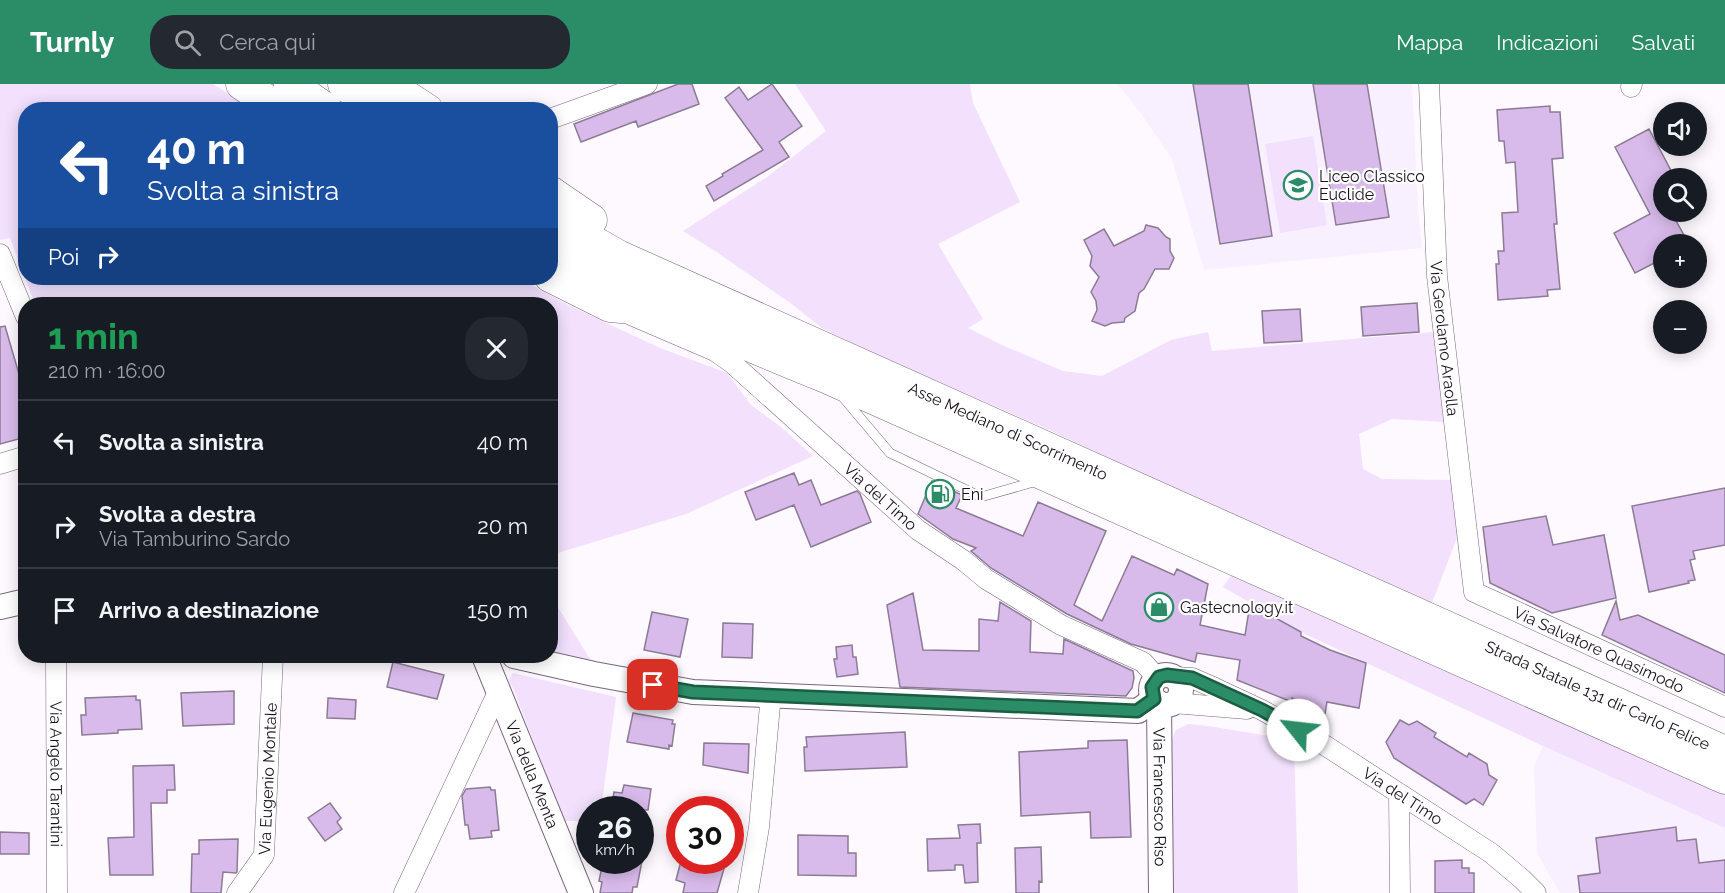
<!DOCTYPE html>
<html lang="it">
<head>
<meta charset="utf-8">
<style>
	body { margin:0; font-family:Raleway,sans-serif; background:#242831; color:#f1f3f6; height:100vh; display:flex; flex-direction:column; font-size:22px; white-space:nowrap }
	* { box-sizing:border-box; margin:0 }
	p { font-size:20px; color:#9ea1a6 }
	.icon { flex:none; width:33px; height:33px; fill:none; stroke:currentColor; stroke-width:2; stroke-linecap:round; stroke-linejoin:round }
	.map { position:relative; flex:1; overflow:hidden }
	.sheet { position:absolute; left:18px; top:213px; width:540px; height:366px; display:flex; flex-direction:column; background:#171b24; border-radius:24px; box-shadow:0 3px 15px #0003 }
	.sheet>* { flex:none }
	.guide { position:absolute; left:18px; top:18px; width:540px; height:183px; border-radius:24px; box-shadow:0 3px 15px #0003; background:#1a4fa0; color:#fff; overflow:hidden }
	.buttons { position:absolute; left:1653px; top:18px; display:grid; gap:12px }
	.buttons a { display:grid; place-items:center; width:54px; height:54px; border-radius:50%; background:#171b24; box-shadow:0 3px 15px #0003; font-size:30px }
	.speed { position:absolute; left:576px; top:712px; display:flex; gap:12px; font-size:30px; font-weight:700; text-align:center }
	.speed>* { display:grid; place-content:center; width:78px; height:78px; border-radius:50%; background:#171b24; box-shadow:0 3px 15px #0003; line-height:1 }
	.speed small { font-size:15px; font-weight:400 }
	.speed .limit { border:9px solid #d22; background:#fff; color:#111 }
	.pin { position:absolute; display:grid; place-items:center; width:51px; height:51px; color:#fff; margin:-26px; border-radius:12px; box-shadow:0 3px 9px #0006 }
	.me { position:absolute; width:66px; margin:-33px; rotate:299deg; stroke-linejoin:round; filter:drop-shadow(0 0 4px #0008) }
	.turn { display:flex; align-items:center; gap:21px; height:126px; padding:0 30px; font-size:27px }
	.turn .icon { width:78px; height:78px; stroke-width:2.5 }
	.turn b { display:block; font-size:42px; line-height:51px }
	.then { display:flex; align-items:center; height:57px; padding:0 30px; background:#0003; gap:12px; font-size:22px }
	.round { display:grid; place-items:center; flex:none; width:63px; height:63px; border-radius:24px; background:#242831 }
	.overview { display:flex; align-items:center; justify-content:space-between; height:102px; padding:0 30px }
	h1 { font-size:36px; font-weight:700; line-height:45px; color:#1e9e55 }
	ul { padding:0; list-style:none }
	li { display:flex; align-items:center; gap:18px; height:84px; padding:0 30px; border-top:2px solid #363941 }
	li div { flex:1 }
	li b { display:block; font-size:22px }
	li em { font-style:normal }
	header { display:flex; align-items:center; gap:36px; box-sizing:border-box; height:84px; padding:0 30px; background:#2b8d67; color:#fff }
	header strong { font-size:28px }
	nav { display:flex; gap:33px; margin-inline-start:auto; font-size:21px }
	.search { width:420px; height:54px; background:#242831; display:flex; align-items:center; gap:15px; box-sizing:border-box; padding:0 21px; border-radius:24px; color:#9ea1a6; font-size:22px }
	.map>svg:first-child { display:block }
</style>
</head>
<body>
<header>
<strong>Turnly</strong>
<div class="search"><svg class="icon" aria-label="search" viewBox="0 0 24 24"><circle cx="10" cy="10" r="6"/><path d="M15 15l6 6"/></svg>Cerca qui</div>
<nav><a>Mappa</a><a>Indicazioni</a><a>Salvati</a></nav>
</header>
<div class="map">
<svg width="1725" height="809" viewBox="0 0 1725 809">
	<rect width="100%" height="100%" fill="#fdf9ff"/>
	<!-- built -->
	<path fill="#f8f0fe" d="M1117,0H1412L1418,127L1422,164L1204,186L1172,75L1140,28Z
		M1543,662L1725,744V809H1560L1537,769L1534,682Z"/>
	<!-- green -->
	<path fill="#f2e0fd" d="M0,0H213L253,25L26,26V194H519L570,222L660,264L727,289L751,321L781,343L813,372L686,430L551,471L550,220H35L10,154L0,156Z
		M795,0H970L973,19L1020,118L938,160L983,235L968,244L1004,262L1063,287L1102,292L1171,256L1208,248L1212,267L1434,248L1445,338L1392,335L1359,350L1363,385L1382,395L1452,396L1458,451L1432,519L1235,433L1047,345L868,267L822,244L789,218L715,167L683,147L767,93L826,47Z
		M1313,52L1327,141L1280,149L1265,60Z
		M1234,487L1725,706V744L1543,662L1301,548L1223,503Z
		M551,512L590,575V576L551,567Z
		M513,589L616,613L601,726H590L589,737H564L513,604L508,597Z
		M1188,640L1208,642L1294,656L1298,809H1173L1172,655L1176,646Z"/>
	<!-- building -->
	<path fill="#d9bbeb" stroke="#8b7b94" stroke-width="1.5" d="M678,0H692L699,20L638,43L636,37L581,58L574,40Z
		M772,0L802,42L779,58L789,73L714,117L706,102L723,92L722,90L763,66L725,14L739,3L748,16Z
		M1193,0H1248L1272,152L1220,160Z
		M1313,0H1367L1389,133L1336,141Z
		M1550,22V28H1560L1563,74L1552,75L1557,140H1554L1560,205L1547,206L1548,212L1498,216L1496,180H1499L1498,167H1504L1502,129L1518,128L1515,78L1506,79L1504,57H1499L1497,26Z
		M1649,45L1675,94H1664V128H1671L1689,160H1664V174L1635,189L1614,149L1650,130L1615,63Z
		M1146,141L1158,144L1166,153L1170,155V167L1174,174L1169,185H1155L1144,205L1139,209L1135,227L1125,234L1124,238L1112,239L1105,242L1092,237L1097,226L1096,217L1091,208L1099,193L1090,182L1092,172L1084,156L1104,145L1114,162L1144,147Z
		M1417,219L1419,248L1363,252L1361,223Z
		M1300,225L1302,257L1264,259L1262,227Z
		M5,242L26,314V353L0,360V243Z
		M794,389L799,401L811,396L821,421L857,407L860,410L871,438L811,463L794,421L756,436L745,408Z
		M932,397L962,411L956,424L1023,452L1038,418L1106,447L1074,521L1102,537L1132,472L1174,491L1177,485L1208,500L1200,541L1245,551L1250,520L1301,548V552L1330,566L1366,579L1359,624L1327,618L1325,630L1292,614V618L1237,596L1240,576L1197,569L1195,578L1131,560L1067,530L991,484L971,467L976,464L953,455L918,430Z
		M1725,404V461L1693,467L1695,475L1690,476L1695,496L1688,497L1689,499L1649,508L1632,422Z
		M1546,432L1553,461L1604,451L1616,514L1552,529L1490,499L1483,443Z
		M913,509L923,566L979,567V535L998,537L1000,518L1031,537L1030,568L1063,570L1064,555L1133,587L1134,594L1132,604L1126,612L900,603L887,521Z
		M1616,517L1620,536L1638,531L1725,571V609L1602,551Z
		M652,528L688,535L680,573L644,566Z
		M723,539L753,540L752,574L722,573Z
		M852,561L853,573H856L858,590L837,593L834,575H837L836,563Z
		M393,578L444,591L437,615L387,603Z
		M234,607V640L183,642L181,609Z
		M136,612V616H140L142,645L118,646V649L82,651L81,631H86L85,614Z
		M328,614L356,616L355,635L327,634Z
		M633,629L673,636L672,640H675L672,662L669,661V665L627,658Z
		M1400,636L1409,641L1417,637L1436,649L1434,653L1467,673L1469,669L1487,680L1489,691L1497,696L1483,721L1474,715L1466,720L1394,674L1386,658Z
		M905,648L907,683L805,687L804,663H807L806,653Z
		M1127,656L1131,753L1091,754L1090,728L1021,732L1019,668L1088,664V657Z
		M704,659L749,660L748,689L703,681Z
		M174,681L175,706H167V719H151L153,791H110L108,754L134,753L133,682Z
		M624,701L651,705L648,726H611L614,708L622,709Z
		M490,703L491,706H495L499,746L491,747L492,753L470,755L468,741H465L462,712L466,705Z
		M330,719L341,734L337,738L342,745L325,757L308,734Z
		M980,740L981,759H977L978,798L965,799L963,781H955V786L928,787L927,755L960,754L958,741Z
		M1676,743L1677,757L1696,755L1699,779L1725,776V809H1580L1578,792L1600,789L1596,754Z
		M0,748L29,749V770H0Z
		M798,751L848,752V769H856V792L798,791Z
		M238,755L237,788L236,789L223,788L221,809H191L192,770H199V756Z
		M1041,763L1042,798L1039,797V809H1016L1015,764Z
		M1462,776V784H1469V789H1474V809H1435V777Z
		M603,777H642L637,803H633L632,809H600L602,798L599,797Z
		M681,777H713L725,781L717,809H683L685,799L676,796Z"/>
	<g fill="none" stroke-linecap="round" stroke-linejoin="round">
		<!-- service casing -->
		<g stroke="#77677f" stroke-width="10">
			<path id="service" d="M841,311L890,369L981,413L1037,397"/>
		</g>
		<!-- minor casing -->
		<g stroke="#77677f" stroke-width="21">
			<g id="minor">
				<path id="s1" d="M1429,0L1437,192L1474,508L1725,623"/>
				<path d="M1631,3L1632,0"/>
				<path d="M550,35L647,0"/>
				<path d="M0,170L26,233"/>
				<path id="s2" d="M631,231L715,267L732,279L918,446L963,476L986,495L1061,541L1143,578L1157,594"/>
				<path d="M0,380L26,372"/>
				<path id="s3" d="M56,572L57,809"/>
				<path id="s4" d="M1173,593L1192,594L1215,604L1262,626L1326,662L1491,769L1522,795L1536,809"/>
				<path d="M1173,619L1247,625"/>
				<path d="M1399,711L1400,809"/>
				<path id="s5" d="M237,809L264,771L273,572"/>
				<path d="M404,809L498,608"/>
				<path d="M748,809L759,743L771,610"/>
			</g>
		</g>
		<!-- tertiary casing -->
		<g stroke="#77677f" stroke-width="26">
			<g id="tertiary">
				<path d="M0,523L26,517"/>
				<path id="s6" d="M484,572L581,809"/>
				<path d="M514,572L594,590L693,608L1138,627L1154,615"/>
				<circle cx="1166" cy="606" r="15"/>
				<path id="s7" d="M1159,619L1161,809"/>
			</g>
		</g>
		<!-- trunk casing -->
		<g stroke="#77677f" stroke-width="33">
			<g id="trunk">
				<path d="M242,0L281,26"/>
				<path d="M290,0L327,26"/>
				<path d="M344,0L382,26"/>
				<path d="M387,0L427,26"/>
				<path d="M550,108L591,136"/>
				<path id="s8" d="M550,133L618,172L1725,668"/>
				<path d="M550,165C639,215 732,255 826,293L1725,694"/>
				<path d="M550,192L610,222L656,226"/>
			</g>
		</g>
		<!-- service -->
		<use href="#service" stroke="#fff" stroke-width="9"/>
		<!-- minor -->
		<use href="#minor" stroke="#fff" stroke-width="20"/>
		<!-- tertiary -->
		<use href="#tertiary" stroke="#fff" stroke-width="24"/>
		<!-- trunk -->
		<use href="#trunk" stroke="#fff" stroke-width="32"/>
	</g>
	<g fill="none" stroke-linecap="round" stroke-linejoin="round">
		<!-- route casing -->
		<g stroke="#1c5c43" stroke-width="15">
			<path id="route" d="M653,601L693,608L1137,627L1154,615L1152,603L1159,593L1167,591L1192,594L1262,626L1298,646"/>
		</g>
		<!-- route -->
		<use href="#route" stroke="#2b8d67" stroke-width="10"/>
	</g>
	<!-- icons -->
	<defs>
		<g id="school-ring" transform="scale(1.5)"><circle r="9.5" fill="#fff" stroke="#2b8d67" stroke-width="1.5"/><path d="M0-5L7-2L0 1L-7-2ZM-4 1L0 2.5L4 1V4Q0 6-4 4Z" fill="#2b8d67"/></g>
		<g id="fuel-ring" transform="scale(1.5)"><circle r="9.5" fill="#fff" stroke="#2b8d67" stroke-width="1.5"/><path d="M-5.5-6h7V0h2V4h1.3V-2.5L3-4.5l.8-.8L6-3V5H2.5V1h-1V6h-7ZM-4.2-4.7v3.2H.2V-4.7Z" fill="#2b8d67"/></g>
		<g id="shop-ring" transform="scale(1.5)"><circle r="9.5" fill="#fff" stroke="#2b8d67" stroke-width="1.5"/><path d="M-5-2.5h2.3a2.7 3.5 0 0 1 5.4 0H5L5.5 6h-11ZM-1.5-2.5h3a1.5 2.3 0 0 0-3 0Z" fill="#2b8d67"/></g>
	</defs>
	<g fill-rule="evenodd">
		<use href="#school-ring" x="1298" y="101"/>
		<use href="#fuel-ring" x="940" y="410"/>
		<use href="#shop-ring" x="1159" y="523"/>
	</g>
	<g text-anchor="middle" dominant-baseline="central" stroke-width="4.5" stroke-linejoin="round" paint-order="stroke">
		<!-- poi labels -->
		<g font-size="16" fill="#17111a" stroke="#fff" text-anchor="start">
			<text x="1319" y="92">Liceo Classico<tspan x="1319" dy="18">Euclide</tspan></text>
			<text x="961" y="410">Eni</text>
			<text x="1180" y="523">Gastecnology.it</text>
		</g>
		<!-- street labels -->
		<g font-size="16" fill="#17111a" stroke="#fff">
			<text stroke="none"><textPath href="#s1" startOffset="255">Via Gerolamo Araolla</textPath></text>
			<text stroke="none"><textPath href="#s8" startOffset="506">Asse Mediano di Scorrimento</textPath></text>
			<text stroke="none"><textPath href="#s2" startOffset="312">Via del Timo</textPath></text>
			<text stroke="none"><textPath href="#s1" startOffset="648">Via Salvatore Quasimodo</textPath></text>
			<text stroke="none"><textPath href="#s8" startOffset="1152">Strada Statale 131 dir Carlo Felice</textPath></text>
			<text stroke="none"><textPath href="#s3" startOffset="118">Via Angelo Tarantini</textPath></text>
			<text stroke="none"><textPath href="#s6" startOffset="128">Via della Menta</textPath></text>
			<text stroke="none"><textPath href="#s5" startOffset="123">Via Eugenio Montale</textPath></text>
			<text stroke="none"><textPath href="#s4" startOffset="261">Via del Timo</textPath></text>
			<text stroke="none"><textPath href="#s7" startOffset="94">Via Francesco Riso</textPath></text>
		</g>
	</g>
</svg>
<div class="buttons">
<a><svg class="icon" aria-label="sound" viewBox="0 0 24 24"><path d="M4 9h4l5-4v14l-5-4H4zM17 9q2 3 0 6"/></svg></a>
<a><svg class="icon" aria-label="search" viewBox="0 0 24 24"><circle cx="10" cy="10" r="6"/><path d="M15 15l6 6"/></svg></a>
<a>+</a>
<a>−</a>
</div>
<div class="speed"><div>26<small>km/h</small></div><div class="limit">30</div></div>
<div class="pin" style="left:653px;top:601px;background:#d93025"><svg class="icon" aria-label="arrive" viewBox="0 0 24 24"><path d="M6 21V4h12l-3 4 3 4H6"/></svg></div>
<svg class="me" style="left:1298px;top:646px" viewBox="-20 -20 40 40"><circle r="19" fill="#fff"/><path d="M0-13L10 11 0 6-10 11z" fill="#2b8d67"/></svg>
<div class="guide">
<div class="turn"><svg class="icon" aria-label="left" viewBox="0 0 24 24"><path d="M17 20v-9H6M10 6l-5 5 5 5"/></svg><div><b>40 m</b>Svolta a sinistra</div></div>
<div class="then">Poi<svg class="icon" aria-label="right" viewBox="0 0 24 24"><path d="M7 20v-9h11M14 6l5 5-5 5"/></svg></div>
</div>
<section class="sheet">
<div class="overview"><div><h1>1 min</h1><p>210 m · 16:00</p></div><a class="round"><svg class="icon" aria-label="close" viewBox="0 0 24 24"><path d="M6 6l12 12M18 6L6 18"/></svg></a></div>
<ul>
<li><svg class="icon" aria-label="left" viewBox="0 0 24 24"><path d="M17 20v-9H6M10 6l-5 5 5 5"/></svg><div><b>Svolta a sinistra</b></div><em>40 m</em></li>
<li><svg class="icon" aria-label="right" viewBox="0 0 24 24"><path d="M7 20v-9h11M14 6l5 5-5 5"/></svg><div><b>Svolta a destra</b><p>Via Tamburino Sardo</p></div><em>20 m</em></li>
<li><svg class="icon" aria-label="arrive" viewBox="0 0 24 24"><path d="M6 21V4h12l-3 4 3 4H6"/></svg><div><b>Arrivo a destinazione</b></div><em>150 m</em></li>
</ul>
</section>
</div>
</body>
</html>
